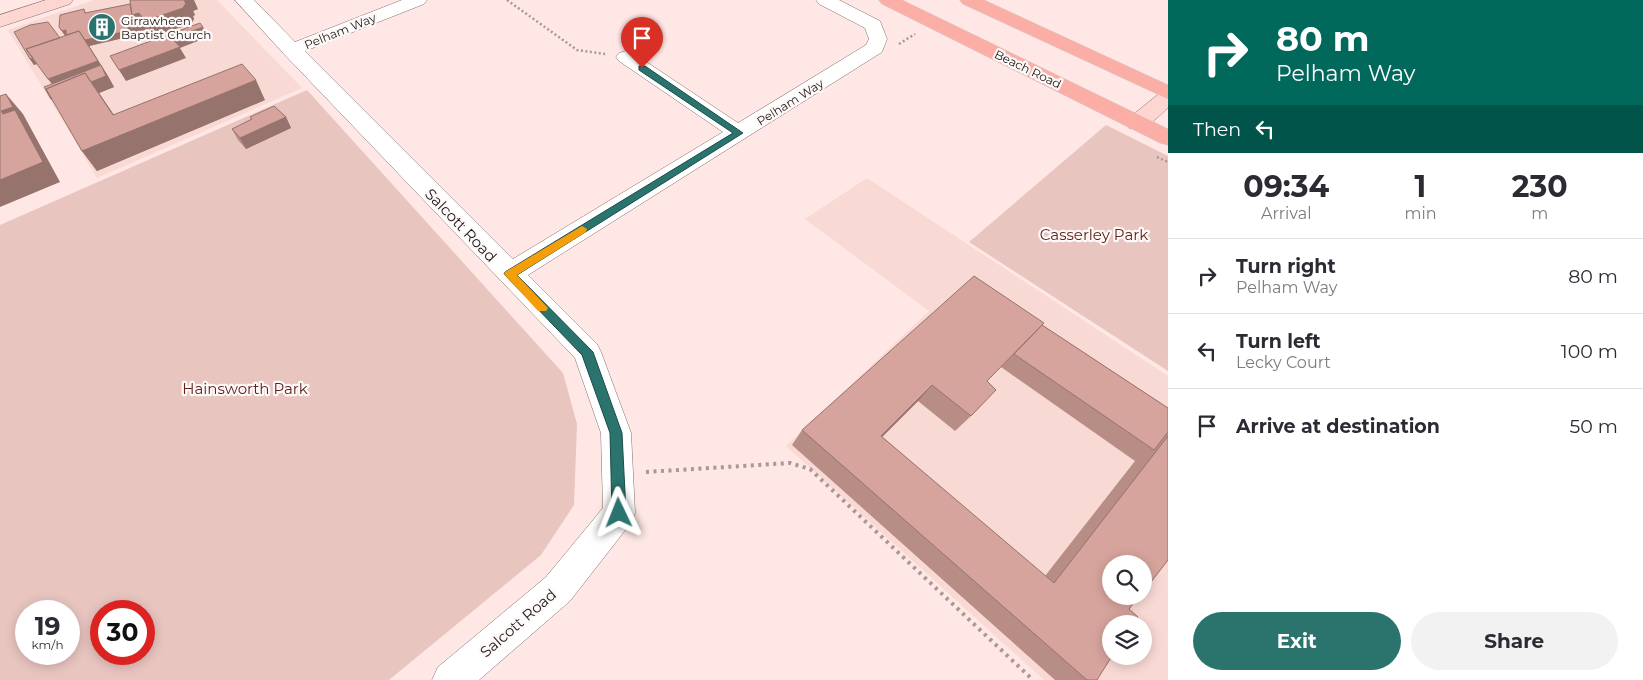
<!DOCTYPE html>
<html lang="en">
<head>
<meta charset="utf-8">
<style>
	body { margin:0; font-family:Montserrat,sans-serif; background:#f2f2f3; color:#2b2b33; height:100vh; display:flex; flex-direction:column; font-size:19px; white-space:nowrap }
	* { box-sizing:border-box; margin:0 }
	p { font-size:16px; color:#7c7c81 }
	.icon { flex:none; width:28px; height:28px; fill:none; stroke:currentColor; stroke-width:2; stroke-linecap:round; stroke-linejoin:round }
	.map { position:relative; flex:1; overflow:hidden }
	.drawer { display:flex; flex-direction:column; background:#fff; width:475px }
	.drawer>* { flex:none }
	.guide { background:#00695c; color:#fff; overflow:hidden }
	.buttons { position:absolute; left:1102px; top:555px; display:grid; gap:10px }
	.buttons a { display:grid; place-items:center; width:50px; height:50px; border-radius:50%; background:#fff; box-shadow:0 2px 12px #0003; font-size:25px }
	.speed { position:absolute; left:15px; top:600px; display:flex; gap:10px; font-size:25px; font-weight:700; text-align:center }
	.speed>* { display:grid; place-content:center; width:65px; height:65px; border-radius:50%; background:#fff; box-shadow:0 2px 12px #0003; line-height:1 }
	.speed small { font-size:12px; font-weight:400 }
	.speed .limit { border:8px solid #d22; background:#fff; color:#111 }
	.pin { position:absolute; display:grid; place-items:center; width:42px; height:42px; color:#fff; margin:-51px -21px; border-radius:50% 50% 50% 0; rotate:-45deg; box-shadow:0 0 5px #0007 }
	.pin .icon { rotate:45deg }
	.me { position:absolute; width:55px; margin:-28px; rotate:358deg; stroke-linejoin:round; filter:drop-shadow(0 0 4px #0008) }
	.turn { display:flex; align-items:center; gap:18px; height:105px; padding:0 25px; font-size:22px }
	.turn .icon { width:65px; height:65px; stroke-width:2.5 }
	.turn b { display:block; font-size:35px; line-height:42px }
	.then { display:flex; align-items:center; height:48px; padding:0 25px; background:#0003; gap:10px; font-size:19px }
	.eta { display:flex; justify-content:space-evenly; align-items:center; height:85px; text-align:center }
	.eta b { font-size:30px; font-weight:700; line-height:35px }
	.cta { display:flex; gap:10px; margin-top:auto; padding:10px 25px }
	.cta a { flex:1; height:58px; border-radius:30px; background:#2b746e; color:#fff; font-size:20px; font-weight:700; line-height:58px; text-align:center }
	.cta a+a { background:#f2f2f3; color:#2b2b33 }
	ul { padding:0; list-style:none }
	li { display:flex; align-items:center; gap:15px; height:75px; padding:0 25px; border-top:1px solid #e1e1e2 }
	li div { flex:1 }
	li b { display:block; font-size:19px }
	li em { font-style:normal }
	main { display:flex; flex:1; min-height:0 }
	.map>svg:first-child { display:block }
</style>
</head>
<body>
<main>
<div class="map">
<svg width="1168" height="680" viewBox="0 0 1168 680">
	<rect width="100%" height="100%" fill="#fee7e4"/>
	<!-- built -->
	<path fill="#f9d9d4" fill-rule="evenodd" d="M94,0H217L302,88L97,178L8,30Z
		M867,178L1168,376V680H1044L786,446L929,311L805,219ZM1111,564H1144V596H1111ZM1111,624H1144V656H1111Z"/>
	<!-- green -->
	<path fill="#e9c5c0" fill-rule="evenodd" d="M307,90L563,373L577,424L574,505L541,555L389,680H0V225ZM26,611H69V654H26ZM101,611H144V654H101Z
		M1106,125L1168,156V371L969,242Z"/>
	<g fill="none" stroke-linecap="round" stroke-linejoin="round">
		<!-- street casing -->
		<g stroke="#836f6c" stroke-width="1">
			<path id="street" d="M235,0H254L295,42L402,0H427L424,4L305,51L513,259L723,132L619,61L616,57L619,53L626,51L633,53L738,123L866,45L869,39L865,28L819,4L816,0H839L880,21L887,39L882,52L528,275L597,344L601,352L631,433L635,513L630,524L570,601L479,680H432L438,667L546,577L603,508L601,433L575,358L284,54Z"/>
		</g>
		<!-- secondary casing -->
		<g stroke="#836f6c" stroke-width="1">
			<path id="secondary" d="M46,0H73L70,4L0,27V15Z
				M1168,91V108C1156,118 1146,132 1129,128L1126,123L1129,118L1161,92Z"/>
		</g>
		<!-- primary casing -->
		<g stroke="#d2d1d0" stroke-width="1">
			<path id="primary" d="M879,0H902L1168,129V145L1160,143L882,4Z
				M960,0H984L1168,85V99L963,4Z"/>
		</g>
		<!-- path-far1 -->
		<path stroke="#a99895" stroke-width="2.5" stroke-dasharray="2 2.5" stroke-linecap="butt" d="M507,0L577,50L605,54
			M899,44L915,34
			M1157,157L1168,162"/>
		<!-- path -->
		<path stroke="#a99895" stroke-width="4" stroke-dasharray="3 4.5" stroke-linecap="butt" d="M646,472L790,463L810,469L1033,680"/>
		<!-- street -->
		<use href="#street" fill="#fff" fill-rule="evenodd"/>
		<!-- secondary -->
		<use href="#secondary" fill="#fdd6d2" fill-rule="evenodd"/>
		<!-- primary -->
		<use href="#primary" fill="#fbaea5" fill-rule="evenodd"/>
	</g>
	<!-- wall -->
	<path fill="#b88d86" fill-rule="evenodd" d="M84,9L86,13L198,9L193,11L195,15L193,16L194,19L191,24L154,36L149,29L131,33L132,36L89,46L108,76L114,87L99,93L114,115L265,100L97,171L82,151L52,84L37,64L34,65L30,59L60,38L65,36L59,27Z
		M250,117H286L291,128L246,149L238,140L232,129L251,120Z
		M1042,325L1168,408V560L1129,609L1097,680H1055L792,445L802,430ZM1001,367L1135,461L1045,576L882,437L918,401L955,431L971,416L987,381Z"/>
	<!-- shaded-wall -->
	<path fill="#96736d" d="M186,0H194L198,9L193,11L195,15L193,16L194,19L191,24L154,36L145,21Z
		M139,13L149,29L131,33L132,36L89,46L108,76L114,87L99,93L126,133L256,80L265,100L97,171L82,151L59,109L51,99L60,94L48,79L72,43L128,27L132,15Z
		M203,27L208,37L180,48L186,58L126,81L119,70L172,38Z
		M66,30L70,35L66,36L62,31Z
		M66,46L70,52L34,65L30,59Z
		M6,94L23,114L60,182L0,207V180L3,114L1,111Z
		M286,117L291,128L246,149L240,138Z
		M932,385L918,401L868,451L881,436Z"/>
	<!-- building -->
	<path fill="#d6a49c" stroke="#96736d" d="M130,0H187L184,1L186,3L183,8L145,21L139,13L132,15Z
		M130,4L132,15L138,25L128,27V31L85,40L79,31L66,35V30L62,31L59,27L60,15L84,9L85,13Z
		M48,22L60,38L26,49L33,58L30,59L14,32L30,25Z
		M200,23L203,27L172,38L180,47L119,70L110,56Z
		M79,31L98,61L48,79L26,49Z
		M242,64L256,80L82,151L46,89L85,73L113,115Z
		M101,65L106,76L91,82L85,73L46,89L51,98V99L44,87Z
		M6,94L13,107L1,111L3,114L15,110L43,162L0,180V96Z
		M274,106L286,117L240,138L232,129L252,119L250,117Z
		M974,276L1044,323L987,381L996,390L971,416L932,385L881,436L1054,583L1168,436V560L1144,591V564H1111V596H1139L1129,609L1138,617L1134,624H1111V656H1112L1097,680H1087L802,430Z
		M1042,325L1168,408V432L1154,450L1014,354Z"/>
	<!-- route -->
	<path fill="#2b746e" stroke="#1c4b48" d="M639,66H645L743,133L517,275L593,352L622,433L626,513L624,518L619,520L614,518L612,513L610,433L582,355L504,274L505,272L733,133L639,70Z"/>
	<!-- slow -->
	<path fill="#f59e0b" d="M582,226L587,229L586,232L517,275L548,308L546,311H538L504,274L505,272Z"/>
	<!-- icons -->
	<defs>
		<g id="building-disc" transform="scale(1.4375)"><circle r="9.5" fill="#2b746e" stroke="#fef9f9"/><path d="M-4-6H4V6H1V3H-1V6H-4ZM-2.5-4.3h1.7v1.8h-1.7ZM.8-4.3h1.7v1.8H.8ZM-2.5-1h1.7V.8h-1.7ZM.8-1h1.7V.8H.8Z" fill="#fff"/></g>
	</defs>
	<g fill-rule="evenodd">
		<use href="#building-disc" x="102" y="27"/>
	</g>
	<g text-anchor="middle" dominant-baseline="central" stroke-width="4.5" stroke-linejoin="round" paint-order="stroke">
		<!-- far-poi labels -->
		<g font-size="12" fill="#1f1716" stroke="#fef9f9" text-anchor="start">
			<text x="121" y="20">Girrawheen<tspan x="121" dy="14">Baptist Church</tspan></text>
		</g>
		<!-- far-street labels -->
		<g font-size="12" fill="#1f1716" stroke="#fef9f9">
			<text transform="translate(340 31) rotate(-22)">Pelham Way</text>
			<text transform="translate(1028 69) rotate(26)">Beach Road</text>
			<text transform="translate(790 102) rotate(-32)">Pelham Way</text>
		</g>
		<!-- street labels -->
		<g font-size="15" fill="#1f1716" stroke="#fef9f9">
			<text transform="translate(461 225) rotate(46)">Salcott Road</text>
			<text transform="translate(518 623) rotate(-41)">Salcott Road</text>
		</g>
		<!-- park labels -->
		<g font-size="15" fill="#60231c" stroke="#fef9f9">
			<text x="1094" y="234">Casserley Park</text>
			<text x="245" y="388">Hainsworth Park</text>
		</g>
	</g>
</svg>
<div class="buttons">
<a><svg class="icon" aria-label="search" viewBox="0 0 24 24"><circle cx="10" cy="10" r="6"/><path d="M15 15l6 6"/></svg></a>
<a><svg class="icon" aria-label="layers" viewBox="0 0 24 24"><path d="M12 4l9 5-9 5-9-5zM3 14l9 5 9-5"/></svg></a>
</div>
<div class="speed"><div>19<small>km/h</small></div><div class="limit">30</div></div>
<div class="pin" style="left:642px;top:68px;background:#d93025"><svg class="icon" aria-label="arrive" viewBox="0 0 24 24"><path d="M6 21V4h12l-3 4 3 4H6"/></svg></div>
<svg class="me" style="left:619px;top:513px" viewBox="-20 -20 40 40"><path d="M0-17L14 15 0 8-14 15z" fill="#2b746e" stroke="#fff" stroke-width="4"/></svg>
</div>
<section class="drawer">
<div class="guide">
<div class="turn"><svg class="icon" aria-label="right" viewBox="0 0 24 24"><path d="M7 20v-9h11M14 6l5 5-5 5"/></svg><div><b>80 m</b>Pelham Way</div></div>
<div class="then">Then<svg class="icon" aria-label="left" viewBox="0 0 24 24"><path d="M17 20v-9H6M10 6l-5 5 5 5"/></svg></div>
</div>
<div class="eta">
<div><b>09:34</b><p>Arrival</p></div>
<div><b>1</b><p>min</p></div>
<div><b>230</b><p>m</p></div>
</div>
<ul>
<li><svg class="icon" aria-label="right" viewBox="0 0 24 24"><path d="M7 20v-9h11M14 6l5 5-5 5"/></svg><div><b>Turn right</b><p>Pelham Way</p></div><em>80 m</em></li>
<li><svg class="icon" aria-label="left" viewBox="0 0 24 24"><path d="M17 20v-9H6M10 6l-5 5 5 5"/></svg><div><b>Turn left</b><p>Lecky Court</p></div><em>100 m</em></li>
<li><svg class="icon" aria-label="arrive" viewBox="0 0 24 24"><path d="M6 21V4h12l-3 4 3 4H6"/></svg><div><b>Arrive at destination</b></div><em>50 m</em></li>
</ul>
<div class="cta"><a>Exit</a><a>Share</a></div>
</section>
</main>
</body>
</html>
